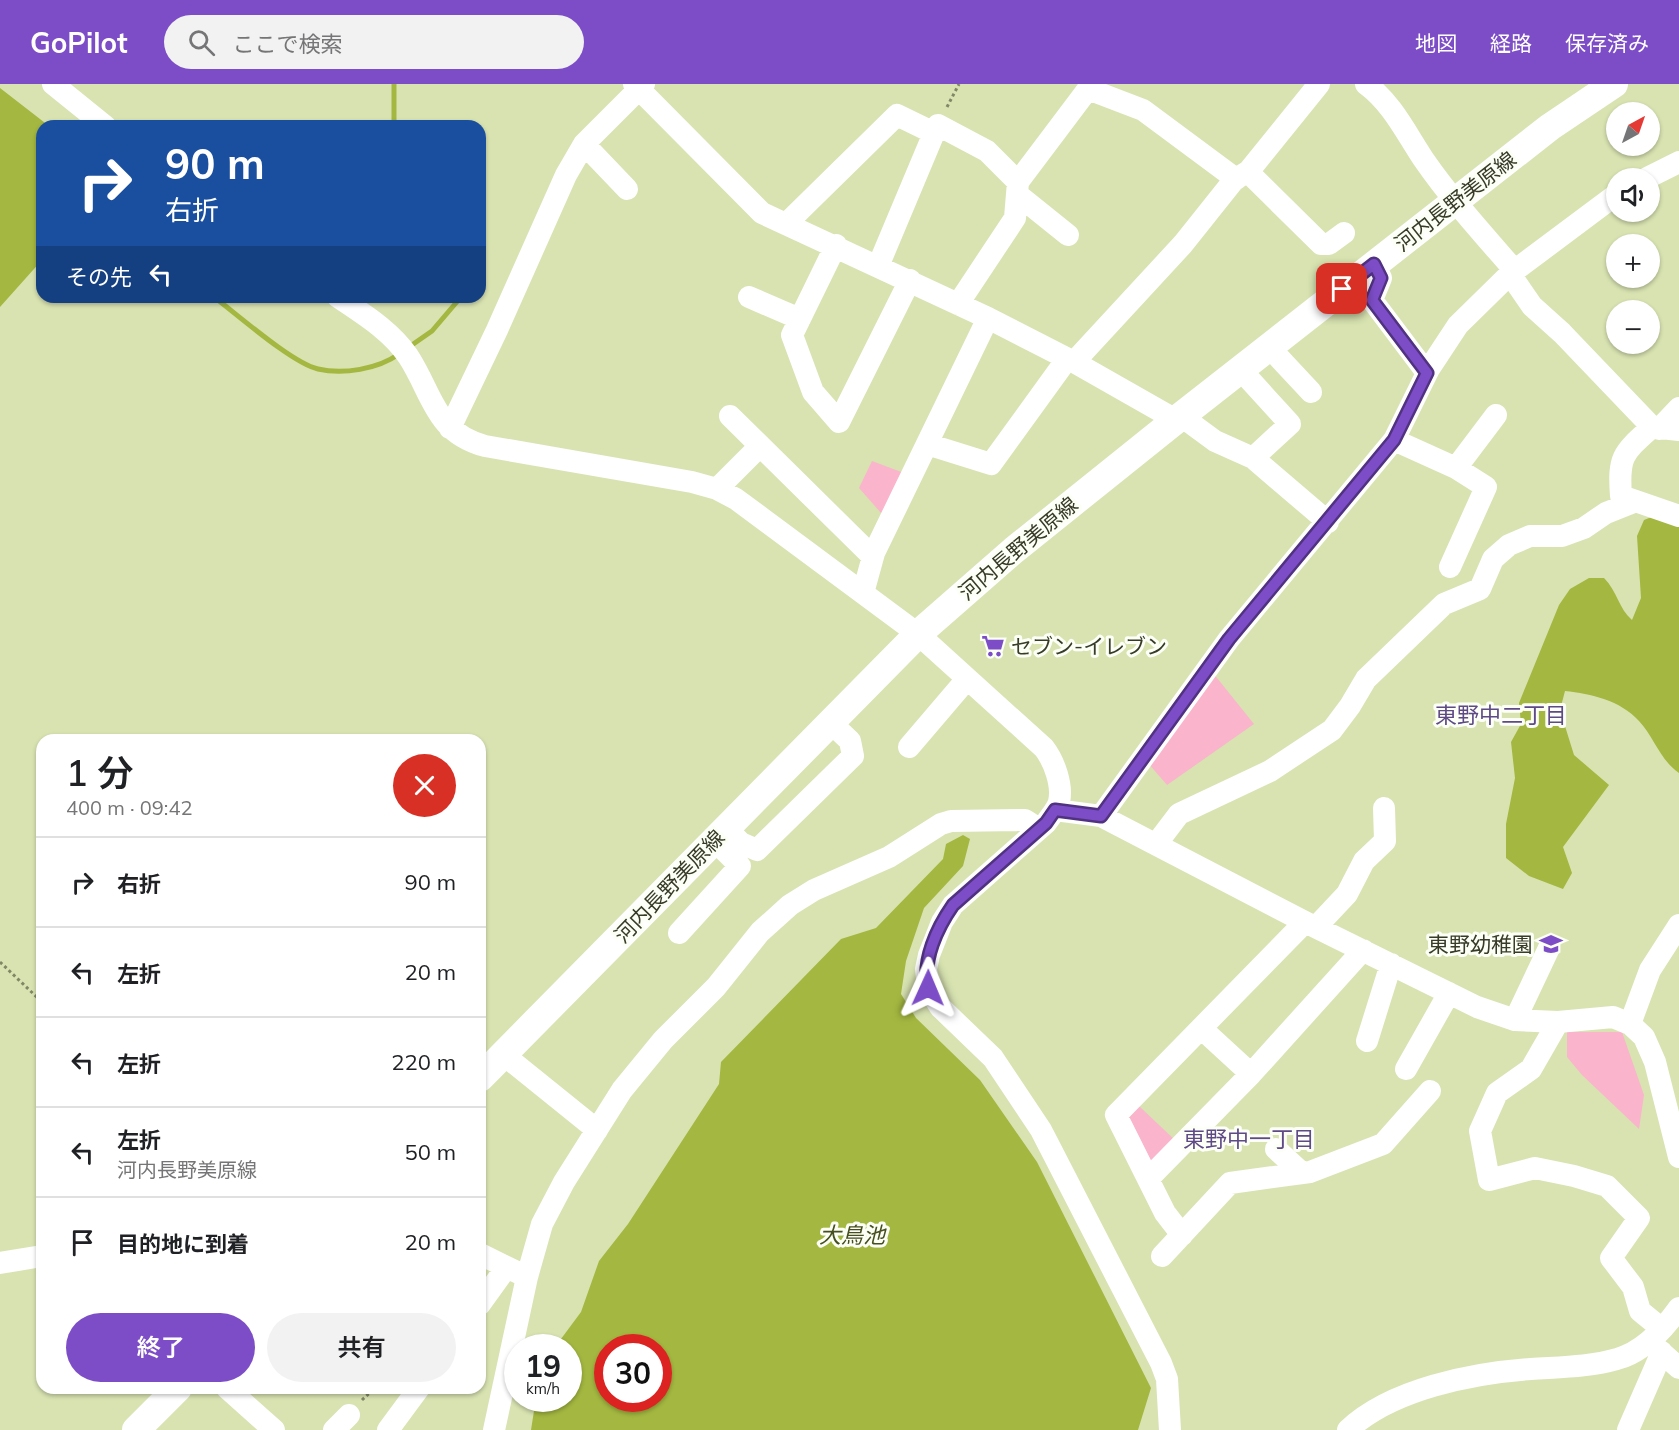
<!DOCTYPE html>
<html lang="ja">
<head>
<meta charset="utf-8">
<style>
	body { margin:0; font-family:Mulish,"Noto Sans JP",sans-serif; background:#f2f2f2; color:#202124; height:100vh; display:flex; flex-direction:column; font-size:22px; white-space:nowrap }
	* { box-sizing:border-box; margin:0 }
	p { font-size:20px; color:#757577 }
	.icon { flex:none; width:33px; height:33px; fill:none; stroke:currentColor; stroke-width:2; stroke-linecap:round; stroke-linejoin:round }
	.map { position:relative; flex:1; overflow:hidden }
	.panel { position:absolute; left:36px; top:650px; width:450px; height:660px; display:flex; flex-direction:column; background:#fff; border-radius:18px; box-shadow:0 2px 4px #0004 }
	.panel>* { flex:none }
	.hud { position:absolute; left:36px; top:36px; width:450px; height:183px; border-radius:18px; box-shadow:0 2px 4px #0004; background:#1a4fa0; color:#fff; overflow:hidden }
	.needle { width:39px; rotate:40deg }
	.buttons { position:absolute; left:1606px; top:18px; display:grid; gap:12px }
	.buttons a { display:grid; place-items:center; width:54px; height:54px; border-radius:50%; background:#fff; box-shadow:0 2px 4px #0004; font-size:30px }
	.speed { position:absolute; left:504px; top:1250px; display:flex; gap:12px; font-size:30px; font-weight:700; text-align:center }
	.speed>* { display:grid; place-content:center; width:78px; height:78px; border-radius:50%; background:#fff; box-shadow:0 2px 4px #0004; line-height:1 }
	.speed small { font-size:15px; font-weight:400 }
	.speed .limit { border:9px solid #d22; background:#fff; color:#111 }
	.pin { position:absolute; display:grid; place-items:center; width:51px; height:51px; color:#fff; margin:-26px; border-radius:12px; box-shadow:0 3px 9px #0006 }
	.me { position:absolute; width:66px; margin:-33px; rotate:1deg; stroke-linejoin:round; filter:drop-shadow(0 0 4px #0008) }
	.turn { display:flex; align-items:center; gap:21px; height:126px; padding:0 30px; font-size:27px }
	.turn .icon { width:78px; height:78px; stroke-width:2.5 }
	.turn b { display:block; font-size:42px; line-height:51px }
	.then { display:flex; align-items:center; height:57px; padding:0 30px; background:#0003; gap:12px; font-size:22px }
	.round { display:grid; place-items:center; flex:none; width:63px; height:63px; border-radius:32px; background:#f2f2f2 }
	.headline { display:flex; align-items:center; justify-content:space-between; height:102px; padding:0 30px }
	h1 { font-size:36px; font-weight:600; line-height:45px }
	.primary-button { display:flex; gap:12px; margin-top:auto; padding:12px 30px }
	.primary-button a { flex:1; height:69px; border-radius:36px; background:#7c4dc6; color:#fff; font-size:24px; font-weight:600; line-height:69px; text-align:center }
	.primary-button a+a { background:#f2f2f2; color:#202124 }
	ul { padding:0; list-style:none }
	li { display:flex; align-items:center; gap:18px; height:90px; padding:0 30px; border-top:2px solid #e0e0e0 }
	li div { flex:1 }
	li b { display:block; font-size:22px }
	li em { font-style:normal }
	header { display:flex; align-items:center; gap:36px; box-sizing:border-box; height:84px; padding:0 30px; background:#7c4dc6; color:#fff }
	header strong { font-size:28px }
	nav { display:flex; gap:33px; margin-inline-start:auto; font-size:21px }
	.search { width:420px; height:54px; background:#f2f2f2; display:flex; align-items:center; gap:15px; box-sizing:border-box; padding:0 21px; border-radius:33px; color:#757577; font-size:22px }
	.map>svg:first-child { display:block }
</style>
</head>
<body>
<header>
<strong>GoPilot</strong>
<div class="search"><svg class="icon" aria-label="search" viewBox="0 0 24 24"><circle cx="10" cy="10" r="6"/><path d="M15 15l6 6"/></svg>ここで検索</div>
<nav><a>地図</a><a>経路</a><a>保存済み</a></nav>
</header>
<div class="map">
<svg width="1679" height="1346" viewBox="0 0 1679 1346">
	<rect width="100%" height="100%" fill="#d8e3b1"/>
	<!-- green -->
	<path fill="#fab4cb" d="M872,377L904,389L889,438L859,404Z
		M1213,589L1254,640L1167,701L1148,679Z
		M1567,948H1622L1644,1011L1639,1045L1582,991L1567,973Z
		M1139,1022L1177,1058L1156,1078L1148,1077L1128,1035Z"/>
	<!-- water -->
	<path fill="#a4b740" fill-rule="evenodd" d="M0,4L49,42H42V176L0,223Z
		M1659,430L1679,438V689C1660,676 1654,653 1639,637C1620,616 1591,610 1565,607L1560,626L1574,671L1609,701L1563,763L1572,789L1563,805L1529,792L1506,774V740L1515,694L1511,658L1521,640L1519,619L1559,521L1570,505L1589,494H1604C1617,507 1619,525 1632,536L1641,514L1637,452L1644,436Z
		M963,751L970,755L963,782L924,824L906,877L901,910L916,934L980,996L1037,1078L1151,1304L1138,1346H531L536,1314H568V1263H555L581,1228L599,1177L628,1140L719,1000L721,978L841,855L876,844L943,775L946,760ZM608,1263H658V1314H608Z"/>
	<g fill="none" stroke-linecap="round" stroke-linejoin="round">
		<!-- stream -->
		<path stroke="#a4b740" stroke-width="5" d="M394,0V42
			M214,213C238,231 292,279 318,285C343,291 378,285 399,270
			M409,263L432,247L461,213"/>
		<!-- path -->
		<path stroke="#808765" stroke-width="3" stroke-dasharray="3 3" stroke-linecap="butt" d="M947,23L959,0
			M0,878L42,918
			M362,1316L375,1304"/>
		<!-- minor -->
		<path stroke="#fff" stroke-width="22" d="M53,0L105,42
			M634,0L762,129L988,234L1074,278L1176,336
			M1319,0L1248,88L1321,160H1329L1344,149
			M1366,0C1392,19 1406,49 1424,76C1451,115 1484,151 1515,187
			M938,41L987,67L1018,98L1015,134L958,220
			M584,60L627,105
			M1647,94L1679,78
			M1018,98L1088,5L1143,26L1236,95
			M1017,110L1068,151
			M787,139L897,31L934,49L879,180
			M836,161L792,251L813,308L839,338L910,196
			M1374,180L1381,194L1372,216L1427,289
			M1510,190L1532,222L1562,249L1652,343
			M338,213C363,230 390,246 408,272C433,310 434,348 485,362L692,398L717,405L736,415L918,550L1044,664C1054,677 1063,701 1059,718C1057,725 1050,733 1046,739L953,821L942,838L929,871L926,885L928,904L940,923L993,974L1041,1046L1161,1279L1167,1295L1170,1346
			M749,213L800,235
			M1269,263L1311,308
			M1074,278L1183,160L1234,96L1247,88
			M1240,285L1290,340L1253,374
			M730,332L873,473
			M1181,332L1215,357L1253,374L1328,438
			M450,344L497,246L566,91L584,60L644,0
			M1659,345L1679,324
			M1679,346L1652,343C1623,369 1618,372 1621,412L1679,432
			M1394,356L1456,384L1486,403L1450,483
			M927,360L991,380L1067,275
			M1456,384L1496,331
			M717,405L760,362
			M863,509L874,469L988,234
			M909,663L967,595
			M1055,726L1101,732L1305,838L1477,923L1515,936L1558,938L1613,933L1630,940L1644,953L1655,978L1679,1073
			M1101,732L1229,555L1394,356L1429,285L1458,241L1510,190L1617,110
			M726,744L741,759L757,766L853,672L850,657L829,637
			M1157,759L1179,730L1270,687L1332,646L1350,622L1366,595L1444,520L1480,505L1493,475L1509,461L1530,452H1562L1584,444L1606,429L1636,417
			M1305,838L1116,1031L1148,1095L1251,990L1363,866
			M1316,843L1347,810L1364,777L1385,757L1384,724
			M679,849L740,782L714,756
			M1515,936L1549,864
			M1558,938L1531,985L1497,1009L1480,1047L1489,1096L1535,1084L1574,1092L1607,1102L1639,1134L1611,1174L1633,1203L1640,1227L1662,1245
			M1630,940L1650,886L1679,841
			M1202,945L1251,990
			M1367,957L1391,880
			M504,971L597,1046
			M1406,985L1449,909
			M1276,1065L1301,1088
			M1148,1095L1165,1129L1182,1151
			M480,1170L527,1193
			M1162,1172L1230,1099L1310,1088L1383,1060L1430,1007
			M0,1179L42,1172
			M480,1220L506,1184
			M1652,1260L1679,1284
			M227,1304L274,1346
			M334,1346L349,1331
			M388,1346L419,1304
			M494,1346L527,1193L542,1140L564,1098L622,1006L663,956L716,903L760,848L790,821L814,806L889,773L941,740L951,737L1025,736L1039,745
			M1348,1346C1391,1305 1473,1289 1531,1285C1559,1283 1590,1283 1617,1275C1643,1268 1664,1245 1679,1224
			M1628,1346L1662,1268"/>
		<!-- major -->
		<path stroke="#fff" stroke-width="28" d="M480,994L918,550L1014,466L1176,336L1550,43L1614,0
			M136,1346L178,1304"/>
	</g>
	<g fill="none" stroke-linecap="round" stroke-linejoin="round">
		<!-- route casing -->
		<g stroke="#513281" stroke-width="15">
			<path id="route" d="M928,904C922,876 937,844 953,821L1046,739L1055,726L1101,732L1229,555L1394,356L1427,289L1372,216L1381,194L1374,180L1342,205"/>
		</g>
		<!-- route -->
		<use href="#route" stroke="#7c4dc6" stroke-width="10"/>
	</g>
	<!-- icons -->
	<defs>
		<g id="supermarket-bare" transform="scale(1.8)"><path d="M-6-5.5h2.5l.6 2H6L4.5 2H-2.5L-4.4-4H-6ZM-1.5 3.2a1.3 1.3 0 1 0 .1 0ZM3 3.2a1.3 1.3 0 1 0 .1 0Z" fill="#7c4dc6" stroke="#fcfff5" stroke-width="2.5" paint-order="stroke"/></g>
		<g id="school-bare" transform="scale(1.8)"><path d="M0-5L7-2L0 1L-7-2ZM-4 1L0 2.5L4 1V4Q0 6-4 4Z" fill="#7c4dc6" stroke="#fcfff5" stroke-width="2.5" paint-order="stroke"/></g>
	</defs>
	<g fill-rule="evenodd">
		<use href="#supermarket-bare" x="993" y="562"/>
		<use href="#school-bare" x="1551" y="860"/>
	</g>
	<g text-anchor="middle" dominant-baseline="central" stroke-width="6" stroke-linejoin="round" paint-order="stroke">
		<!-- street labels -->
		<g font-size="21" fill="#373b27" stroke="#fcfff5">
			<text transform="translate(1455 117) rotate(-38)">河内長野美原線</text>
			<text transform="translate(1018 464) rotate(-40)">河内長野美原線</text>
			<text transform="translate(669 802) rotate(-46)">河内長野美原線</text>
		</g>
		<!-- poi labels -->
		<g font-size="21" fill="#373b27" stroke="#fcfff5" text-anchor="start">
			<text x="1011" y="562">セブン-イレブン</text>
			<text x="1533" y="860" text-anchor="end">東野幼稚園</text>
		</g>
		<!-- neighbourhood labels -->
		<g font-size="22" fill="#5f4a88" stroke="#fcfff5">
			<text x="1501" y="631">東野中二丁目</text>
			<text x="1249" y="1055">東野中一丁目</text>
		</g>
		<!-- water labels -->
		<g font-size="22" font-style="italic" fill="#474f20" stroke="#fcfff5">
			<text x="852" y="1151">大鳥池</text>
		</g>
	</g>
</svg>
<div class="buttons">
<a><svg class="needle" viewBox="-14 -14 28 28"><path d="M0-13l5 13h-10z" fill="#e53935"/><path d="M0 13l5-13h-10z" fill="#757577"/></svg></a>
<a><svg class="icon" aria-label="sound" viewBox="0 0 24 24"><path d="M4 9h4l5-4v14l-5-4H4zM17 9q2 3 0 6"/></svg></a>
<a>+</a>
<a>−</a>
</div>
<div class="speed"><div>19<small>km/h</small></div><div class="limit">30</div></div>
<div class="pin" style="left:1342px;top:205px;background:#d93025"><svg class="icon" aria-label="arrive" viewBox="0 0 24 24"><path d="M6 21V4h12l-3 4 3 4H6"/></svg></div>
<svg class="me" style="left:928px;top:904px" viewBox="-20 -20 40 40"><path d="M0-17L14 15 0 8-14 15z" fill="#7c4dc6" stroke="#fff" stroke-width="4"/></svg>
<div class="hud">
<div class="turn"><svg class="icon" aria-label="right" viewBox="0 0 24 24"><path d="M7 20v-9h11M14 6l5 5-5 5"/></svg><div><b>90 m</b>右折</div></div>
<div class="then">その先<svg class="icon" aria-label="left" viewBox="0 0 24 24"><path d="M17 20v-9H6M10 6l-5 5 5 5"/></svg></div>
</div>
<section class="panel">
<div class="headline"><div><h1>1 分</h1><p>400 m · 09:42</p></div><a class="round" style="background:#d93025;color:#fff"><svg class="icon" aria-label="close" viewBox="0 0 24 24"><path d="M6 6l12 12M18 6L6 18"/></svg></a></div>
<ul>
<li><svg class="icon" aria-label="right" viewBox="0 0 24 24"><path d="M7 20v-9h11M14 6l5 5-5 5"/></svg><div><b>右折</b></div><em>90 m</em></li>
<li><svg class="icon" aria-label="left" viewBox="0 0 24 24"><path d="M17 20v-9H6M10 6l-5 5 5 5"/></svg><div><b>左折</b></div><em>20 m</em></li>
<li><svg class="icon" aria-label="left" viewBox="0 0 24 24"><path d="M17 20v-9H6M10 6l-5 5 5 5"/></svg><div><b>左折</b></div><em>220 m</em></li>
<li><svg class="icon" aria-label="left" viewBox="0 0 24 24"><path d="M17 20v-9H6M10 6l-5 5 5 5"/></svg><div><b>左折</b><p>河内長野美原線</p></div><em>50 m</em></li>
<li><svg class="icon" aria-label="arrive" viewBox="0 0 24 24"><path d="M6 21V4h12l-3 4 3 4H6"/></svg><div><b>目的地に到着</b></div><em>20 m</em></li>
</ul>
<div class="primary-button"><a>終了</a><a>共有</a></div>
</section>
</div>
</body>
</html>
